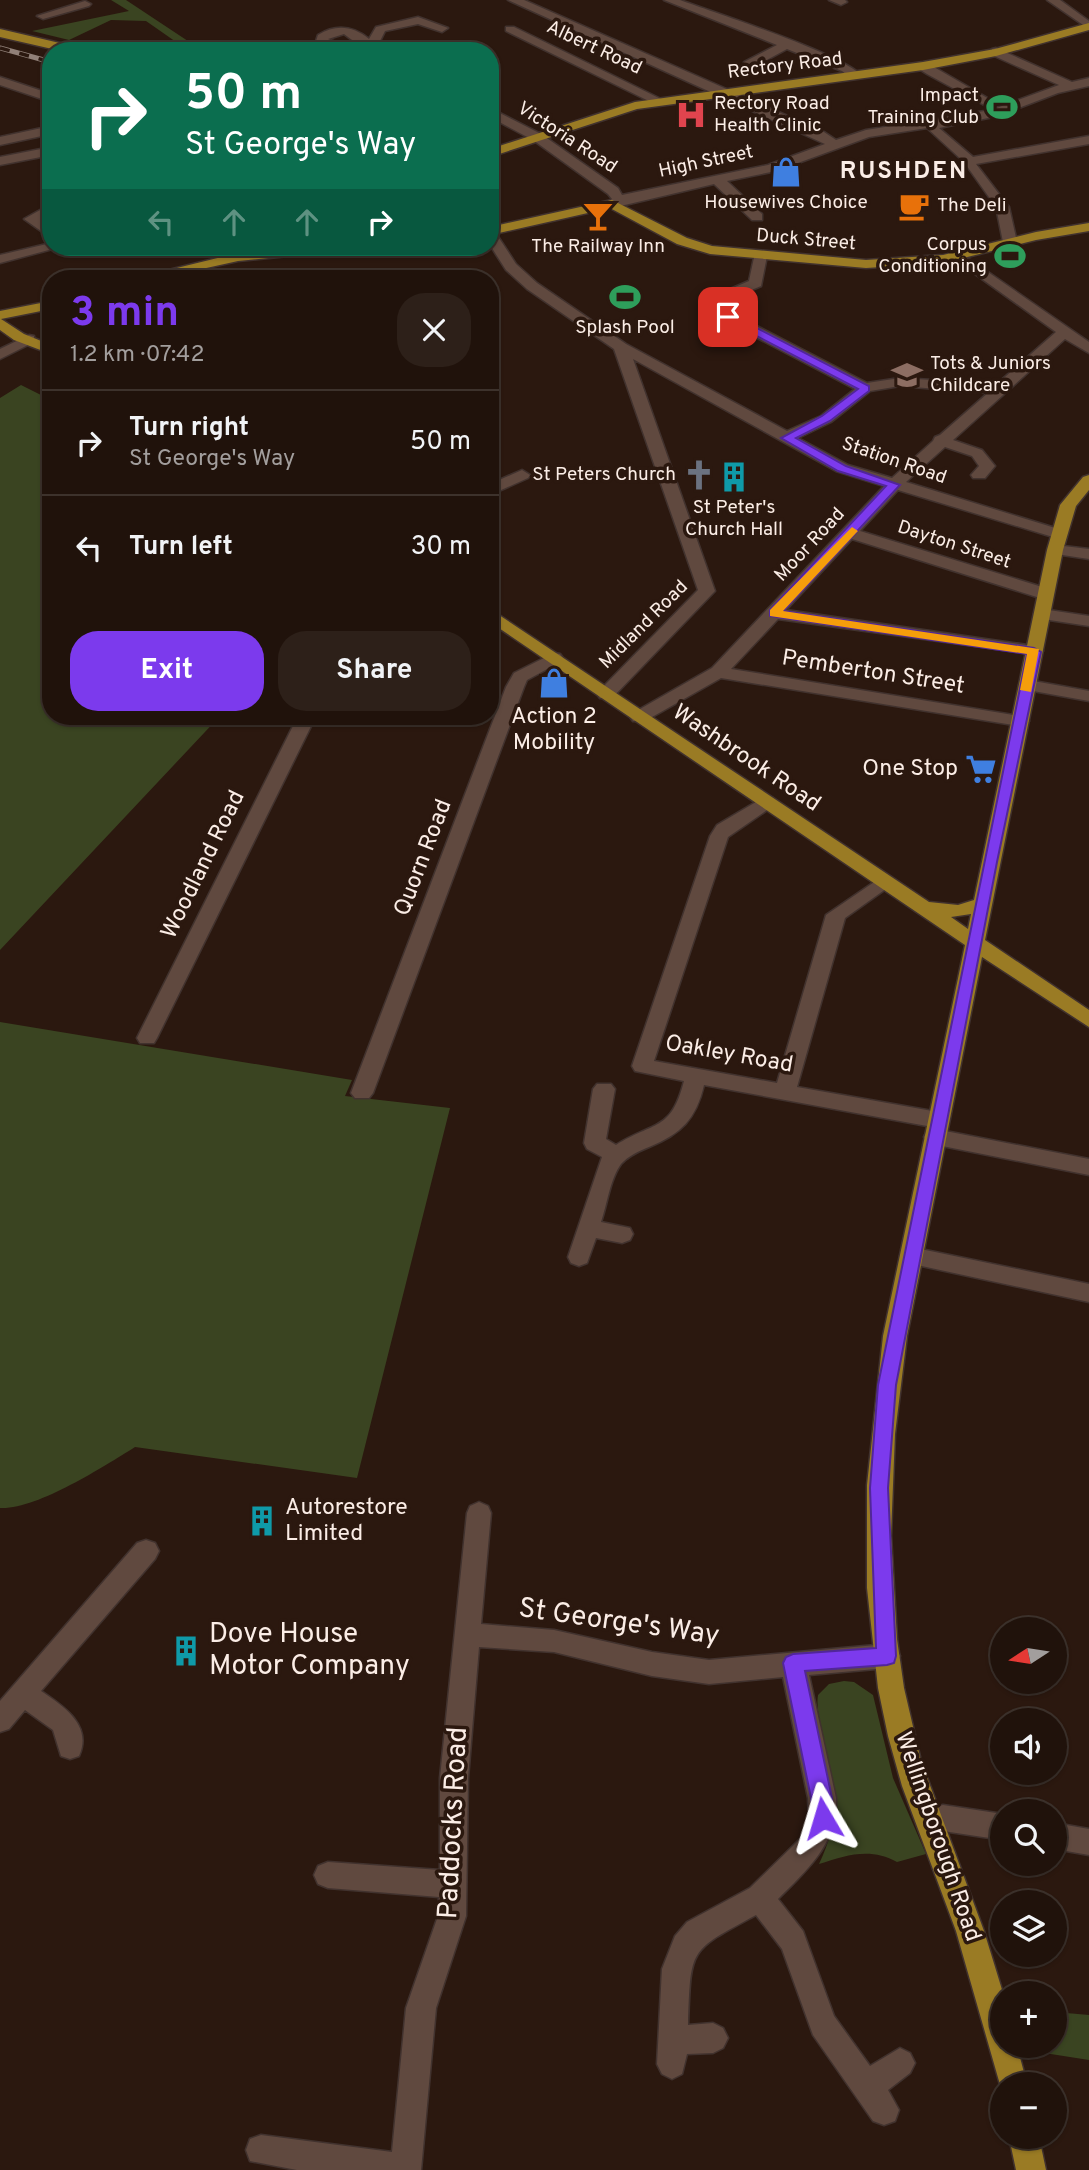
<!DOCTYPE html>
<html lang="en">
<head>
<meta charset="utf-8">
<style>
	body { margin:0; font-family:Overpass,sans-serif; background:#2d2019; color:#f1f3f6; height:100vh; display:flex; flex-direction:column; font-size:26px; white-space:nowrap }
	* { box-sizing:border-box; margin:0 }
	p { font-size:23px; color:#a29e9d }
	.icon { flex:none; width:38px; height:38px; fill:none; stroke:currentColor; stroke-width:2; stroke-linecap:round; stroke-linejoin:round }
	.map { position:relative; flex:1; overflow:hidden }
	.details { position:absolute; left:42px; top:270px; width:457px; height:455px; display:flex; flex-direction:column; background:#20120b; border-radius:28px; box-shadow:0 2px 5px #0004,0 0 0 2px #3d322c }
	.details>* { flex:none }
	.guide { position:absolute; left:42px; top:42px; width:457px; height:214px; border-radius:28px; box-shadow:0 2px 5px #0004,0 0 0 2px #3d322c; background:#0b6e4f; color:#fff; overflow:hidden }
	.needle { width:46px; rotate:258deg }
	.buttons { position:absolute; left:990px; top:1617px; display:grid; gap:14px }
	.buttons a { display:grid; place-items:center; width:77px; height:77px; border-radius:50%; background:#20120b; box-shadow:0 2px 5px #0004,0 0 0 2px #3d322c; font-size:35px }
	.pin { position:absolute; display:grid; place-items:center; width:60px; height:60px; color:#fff; margin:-30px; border-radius:14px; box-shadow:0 4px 10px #0006 }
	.me { position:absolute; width:77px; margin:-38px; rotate:353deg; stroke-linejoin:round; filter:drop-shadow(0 0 5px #0008) }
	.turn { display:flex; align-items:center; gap:24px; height:147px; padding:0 28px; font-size:32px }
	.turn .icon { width:91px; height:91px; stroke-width:2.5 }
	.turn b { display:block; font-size:49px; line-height:60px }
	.lanes { display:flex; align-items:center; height:66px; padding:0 28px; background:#0003; justify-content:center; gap:35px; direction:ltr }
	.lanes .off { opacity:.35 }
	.round { display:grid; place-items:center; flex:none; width:74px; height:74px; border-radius:28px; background:#2d2019 }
	.headline { display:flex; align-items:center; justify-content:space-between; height:119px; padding:0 28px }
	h1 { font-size:42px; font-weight:700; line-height:52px; color:#7c3aed }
	.primary-button { display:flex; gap:14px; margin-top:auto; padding:14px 28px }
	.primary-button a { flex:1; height:80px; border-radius:28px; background:#7c3aed; color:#fff; font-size:28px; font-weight:700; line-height:80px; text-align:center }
	.primary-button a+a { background:#2d2019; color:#f1f3f6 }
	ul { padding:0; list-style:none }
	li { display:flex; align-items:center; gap:21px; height:105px; padding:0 28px; border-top:2px solid #3d322c }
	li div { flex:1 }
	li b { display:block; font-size:26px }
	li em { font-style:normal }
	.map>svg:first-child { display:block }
</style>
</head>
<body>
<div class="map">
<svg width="1089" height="2170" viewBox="0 0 1089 2170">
	<rect width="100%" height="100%" fill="#2b180f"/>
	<!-- green -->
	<path fill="#3a4421" d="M111,0H126L203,51H189L146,21L111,20L69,40L32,31L129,11Z
		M21,385L51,400V716H220L0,950V398Z
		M0,1022L352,1080L345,1096L450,1108L357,1478L135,1447C103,1467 36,1510 0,1508Z
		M844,1681L854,1682L873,1695L893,1778L926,1854L897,1862C871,1847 846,1855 819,1864C844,1812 832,1787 823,1734C820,1721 816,1708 818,1695L829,1684Z
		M1055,2012L1089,2015V2060L1038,2052L1036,2046H1055Z"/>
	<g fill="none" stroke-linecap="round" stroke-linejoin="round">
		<!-- minor casing -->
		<g stroke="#41322e" stroke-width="3">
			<path id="minor" d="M508,0H524L824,132L836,140L866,130L991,110L1059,85L992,55V49L996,48L1072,82L1089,78V86L1058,93L998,116L939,128L973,157L1089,136V144L976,164L1009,207L1017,242L1010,246L1003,242L996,207L964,162L927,128L869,137L776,171L727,181L762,214V220H752L714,184L612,208L605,204L612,199L608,194L533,140L490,117V108L541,134L618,188L622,195L768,165L825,144Z
				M664,0H680C715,13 843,54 862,76L852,79L842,71L787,49L752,68H744V62L777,45Z
				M829,0H845L847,2L841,5Z
				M1047,0H1060L1089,21V29Z
				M85,1L91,4L89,6L43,19L37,16Z
				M418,17L448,28L442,32L418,24L385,31L377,47L380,51H367L344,34L328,39L357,51H339L316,41L318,35C336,24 353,26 369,39L376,27Z
				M506,27H514L667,102L657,105L506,31Z
				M919,63H927L996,103L986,106L927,74L919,69Z
				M0,77L51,94V102L0,85Z
				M51,126V134L0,145V137Z
				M51,147V155L0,165V157Z
				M51,204V214L40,219L51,227V238L24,219Z
				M490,231L495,232L516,264L537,283L626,344L787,431L821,416L855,389L700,308V302L749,281L755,253L767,256L761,286L716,305L867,383L900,378L997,384L1056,332L954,259V253L959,252L1089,342V353L1065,339L953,440L982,450L995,466L985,478H973L971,475L979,466L972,456L945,447L906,482L1065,531V537H1053L898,490L860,531L1052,590V598H1040L852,539L786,610L1034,646L1043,651L1040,655L778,619L731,669L1020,716L1026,717L1029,721L1026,725L1020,726L721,678L645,721H633L630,717L633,713L712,668L884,486L836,471L633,359L715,591L612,698H600L597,694L600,690L698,590L614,349L527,289L506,270L490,245ZM900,386L988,393L940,435L935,437L933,441L892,478L848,465L798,438L831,422L870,391Z
				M51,243V247H60L0,263V255Z
				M247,247H261L268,254L256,257Z
				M29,335L34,336V342L0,359V349Z
				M522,470L530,475L528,478L490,495V484Z
				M1055,545L1089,549V559L1049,553V547Z
				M1042,609L1089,616V626L1036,618L1034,614Z
				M554,653L560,654L563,658L560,662L527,680L524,687L373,1093L369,1098H355L351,1093L506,687L514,673Z
				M1028,680L1089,691V701L1022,689L1019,685L1022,681Z
				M298,716H316L157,1038L154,1043H140L137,1038Z
				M766,796L773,798L775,802L773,806L728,837L654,1061L777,1083L826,915L883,876L890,878L893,882L890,886L845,918L797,1087L938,1112L946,1115L949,1120L946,1125L938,1128L704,1085C696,1119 681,1134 649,1147C639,1151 628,1156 621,1164C610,1179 607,1205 601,1222L630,1228L633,1234L630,1240L622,1243L596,1238L587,1263L579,1266L571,1263L568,1257L602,1157L587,1149L584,1143L593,1089L597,1084H611L615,1089L606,1139L616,1145C654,1121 671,1132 684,1081L635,1071L632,1066L710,836L717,825Z
				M935,1129L1089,1159V1175L927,1143L924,1137L927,1131Z
				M911,1247L1089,1284V1302L903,1262L900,1256L903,1250Z
				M479,1502L488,1506L491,1513L481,1624L554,1630L652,1652L709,1660L887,1644L896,1648L900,1656L896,1664L887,1668L809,1675L836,1798C838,1843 808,1869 778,1899L803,1931L834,2016L870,2066L900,2048L910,2053L915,2063L910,2073L888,2090L899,2110L895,2121L884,2125L873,2121L813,2035L782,1949L756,1915C688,1952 691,1947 688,2025L713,2023L723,2028L728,2038L723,2048L713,2053L687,2054L682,2074L672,2079L662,2074L657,2064L662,1969L675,1936L687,1922L750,1888L800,1839L809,1818L808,1798L783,1677L709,1684L652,1676L554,1652L479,1647L468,1778L466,1916L436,2008L421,2170H297L250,2161L246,2150L250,2139L261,2135L392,2152L406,2008L438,1916L439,1897L328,1888L318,1884L314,1875L318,1866L328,1862L440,1870V1778L467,1513L470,1506Z
				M146,1540L155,1543L159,1551L155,1559L41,1691C63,1706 93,1725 79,1756L70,1759L61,1756L53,1730L25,1710L9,1729L0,1732V1701L137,1543Z
				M943,1805L1003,1814V1840L943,1831L929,1833L919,1829L915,1820L919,1811Z
				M1055,1823L1089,1829V1855L1055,1849Z"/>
		</g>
		<!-- major casing -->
		<g stroke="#41322e" stroke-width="3">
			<path id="major" d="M1089,23V30L996,56L923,70L637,109L490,157V149L635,102L923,62L995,49Z
				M0,29L81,48L83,51H61L0,37Z
				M612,200L687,238L712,246L866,260L943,255L1036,232L1089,223V231L1036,240L943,263L866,268L710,254L677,244L610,208L490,235V227Z
				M300,247H345L338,251L238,261L161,278H136L238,253Z
				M51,301V309L1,319L24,334L51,345V354L14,340L0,330V311Z
				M1089,475V490L1076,506L1063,550L985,940L1089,1010V1027L982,957L907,1336L895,1434L891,1536L897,1639L904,1688L921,1761L984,1931L1003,1993V2046H1017L1027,2084H1003V2095L956,1931L902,1786L888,1736L878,1688L867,1588V1485L883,1336L965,945L490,622V609L929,902L958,905L974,900L1047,550L1060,505L1083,477ZM971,914L968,929L951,917Z
				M1009,2137H1039L1046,2170H1016Z"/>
		</g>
		<!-- minor -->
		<use href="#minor" fill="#60493f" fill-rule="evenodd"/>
		<!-- major -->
		<use href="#major" fill="#9a7b24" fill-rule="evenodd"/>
		<!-- rail casing -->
		<g stroke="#918078" stroke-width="5">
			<path id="rail" d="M0,48L51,62"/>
		</g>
		<!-- rail -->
		<use href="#rail" stroke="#2b180f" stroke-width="3.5" stroke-dasharray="10" stroke-linecap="butt"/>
	</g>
	<!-- route -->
	<path fill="#7c3aed" stroke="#51269a" stroke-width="2" d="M724,315H732L869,386V391L830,421L796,438L846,466L900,485L783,611L1034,648L1041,652L997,862L896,1385L888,1488L896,1656L894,1663L887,1665L805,1671L832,1798L833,1818L830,1825L823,1828L815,1825L811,1798L783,1663L786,1657L793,1654L876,1648L870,1488L878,1385L1027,654L770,616V610L886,486L838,471L781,438L822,416L858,389L724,319Z"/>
	<!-- slow -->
	<path fill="#f59e0b" d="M852,527L858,531L856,533L783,611L1039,649L1031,692L1020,690L1027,654L770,616V610Z"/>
	<!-- icons -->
	<defs>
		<g id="stadium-bare" transform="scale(2.415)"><path d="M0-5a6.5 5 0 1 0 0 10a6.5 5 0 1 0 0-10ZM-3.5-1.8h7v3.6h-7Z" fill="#2e9e5b" stroke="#2b180f" stroke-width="2.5" paint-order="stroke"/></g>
		<g id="hospital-bare" transform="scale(2.415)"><path d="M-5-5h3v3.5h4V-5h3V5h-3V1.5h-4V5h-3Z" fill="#e0444e" stroke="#2b180f" stroke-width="2.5" paint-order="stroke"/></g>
		<g id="shop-bare" transform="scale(2.415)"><path d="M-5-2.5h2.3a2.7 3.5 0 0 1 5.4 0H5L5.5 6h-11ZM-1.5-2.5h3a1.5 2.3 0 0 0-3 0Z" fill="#3f7fe0" stroke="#2b180f" stroke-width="2.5" paint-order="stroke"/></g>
		<g id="cafe-bare" transform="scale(2.415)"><path d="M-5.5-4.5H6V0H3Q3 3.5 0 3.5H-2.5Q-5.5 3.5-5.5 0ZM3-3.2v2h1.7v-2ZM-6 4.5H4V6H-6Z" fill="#e8710a" stroke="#2b180f" stroke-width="2.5" paint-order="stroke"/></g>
		<g id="bar-bare" transform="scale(2.415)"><path d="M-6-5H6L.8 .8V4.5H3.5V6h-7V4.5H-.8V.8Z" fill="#e8710a" stroke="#2b180f" stroke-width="2.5" paint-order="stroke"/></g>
		<g id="school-bare" transform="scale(2.415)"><path d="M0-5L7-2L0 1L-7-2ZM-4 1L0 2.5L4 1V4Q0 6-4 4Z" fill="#8d6e63" stroke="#2b180f" stroke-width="2.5" paint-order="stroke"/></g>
		<g id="church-bare" transform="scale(2.415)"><path d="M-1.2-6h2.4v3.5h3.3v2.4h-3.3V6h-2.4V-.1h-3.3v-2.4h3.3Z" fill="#6b7280" stroke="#2b180f" stroke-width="2.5" paint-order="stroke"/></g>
		<g id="building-bare" transform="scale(2.415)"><path d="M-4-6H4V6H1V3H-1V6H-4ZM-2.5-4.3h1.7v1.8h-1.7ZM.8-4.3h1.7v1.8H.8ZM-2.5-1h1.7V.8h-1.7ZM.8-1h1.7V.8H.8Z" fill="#0f9aa8" stroke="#2b180f" stroke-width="2.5" paint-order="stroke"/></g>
		<g id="supermarket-bare" transform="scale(2.415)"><path d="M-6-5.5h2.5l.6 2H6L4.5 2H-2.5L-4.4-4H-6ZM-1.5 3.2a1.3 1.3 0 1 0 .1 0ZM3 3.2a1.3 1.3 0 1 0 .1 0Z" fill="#3f7fe0" stroke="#2b180f" stroke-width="2.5" paint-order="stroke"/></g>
	</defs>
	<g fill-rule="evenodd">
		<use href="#stadium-bare" x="1002" y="107"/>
		<use href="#hospital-bare" x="691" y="115"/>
		<use href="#shop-bare" x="786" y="172"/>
		<use href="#cafe-bare" x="914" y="206"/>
		<use href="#bar-bare" x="598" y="216"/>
		<use href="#stadium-bare" x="1010" y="256"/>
		<use href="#stadium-bare" x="625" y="297"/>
		<use href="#school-bare" x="907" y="375"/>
		<use href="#church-bare" x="699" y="475"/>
		<use href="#building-bare" x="734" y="477"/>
		<use href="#shop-bare" x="554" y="683"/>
		<use href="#supermarket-bare" x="981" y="769"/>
		<use href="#building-bare" x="262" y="1521"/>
		<use href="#building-bare" x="186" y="1651"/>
	</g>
	<g text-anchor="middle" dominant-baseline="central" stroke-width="7" stroke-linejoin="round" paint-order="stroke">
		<!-- far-street labels -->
		<g font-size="19" fill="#fbede6" stroke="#2b180f">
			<text transform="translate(594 48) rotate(25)">Albert Road</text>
			<text transform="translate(785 66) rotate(-7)">Rectory Road</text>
			<text transform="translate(567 138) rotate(33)">Victoria Road</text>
			<text transform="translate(706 162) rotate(-12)">High Street</text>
			<text transform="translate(806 240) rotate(5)">Duck Street</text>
			<text transform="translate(894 461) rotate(19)">Station Road</text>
			<text transform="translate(810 545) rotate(-47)">Moor Road</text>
			<text transform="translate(954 545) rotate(18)">Dayton Street</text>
			<text transform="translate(644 625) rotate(-45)">Midland Road</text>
		</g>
		<!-- far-poi labels -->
		<g font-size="19" fill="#fbede6" stroke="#2b180f">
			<text x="979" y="96" text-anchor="end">Impact<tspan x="979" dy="22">Training Club</tspan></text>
			<text x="714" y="104" text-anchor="start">Rectory Road<tspan x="714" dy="22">Health Clinic</tspan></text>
			<text x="786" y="203">Housewives Choice</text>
			<text x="937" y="206" text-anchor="start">The Deli</text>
			<text x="987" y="245" text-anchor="end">Corpus<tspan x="987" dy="22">Conditioning</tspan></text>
			<text x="598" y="247">The Railway Inn</text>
			<text x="625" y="328">Splash Pool</text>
			<text x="930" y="364" text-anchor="start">Tots &amp; Juniors<tspan x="930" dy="22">Childcare</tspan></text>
			<text x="676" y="475" text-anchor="end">St Peters Church</text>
			<text x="734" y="508">St Peter's<tspan x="734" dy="22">Church Hall</tspan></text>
		</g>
		<!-- street labels -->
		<g font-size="23" fill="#fbede6" stroke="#2b180f">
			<text transform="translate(873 673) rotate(9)">Pemberton Street</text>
			<text transform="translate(746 759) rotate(34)">Washbrook Road</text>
			<text transform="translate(424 858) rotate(-69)">Quorn Road</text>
			<text transform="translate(204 865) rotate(-64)">Woodland Road</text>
			<text transform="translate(729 1055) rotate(10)">Oakley Road</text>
			<text transform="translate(937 1837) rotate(71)">Wellingborough Road</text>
		</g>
		<!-- poi labels -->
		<g font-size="23" fill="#fbede6" stroke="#2b180f">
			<text x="554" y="717">Action 2<tspan x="554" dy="26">Mobility</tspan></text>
			<text x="958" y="769" text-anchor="end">One Stop</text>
			<text x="285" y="1508" text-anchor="start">Autorestore<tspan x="285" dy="26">Limited</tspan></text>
		</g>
		<!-- far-district labels -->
		<g font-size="24" font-weight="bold" letter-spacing="2" fill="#fbede6" stroke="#2b180f">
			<text x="904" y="172">RUSHDEN</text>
		</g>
		<!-- near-street labels -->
		<g font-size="28" fill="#fbede6" stroke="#2b180f">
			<text transform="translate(619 1623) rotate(8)">St George's Way</text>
			<text transform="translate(454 1823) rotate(-87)">Paddocks Road</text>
		</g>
		<!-- near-poi labels -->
		<g font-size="28" fill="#fbede6" stroke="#2b180f" text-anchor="start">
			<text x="209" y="1635">Dove House<tspan x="209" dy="32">Motor Company</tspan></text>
		</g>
	</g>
</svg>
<div class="buttons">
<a><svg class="needle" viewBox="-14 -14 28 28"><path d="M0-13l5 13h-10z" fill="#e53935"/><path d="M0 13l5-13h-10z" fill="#a29e9d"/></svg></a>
<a><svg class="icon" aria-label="sound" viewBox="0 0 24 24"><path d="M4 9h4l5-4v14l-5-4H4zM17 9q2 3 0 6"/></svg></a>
<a><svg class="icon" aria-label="search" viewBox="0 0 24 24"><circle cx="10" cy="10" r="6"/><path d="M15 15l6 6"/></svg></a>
<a><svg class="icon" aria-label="layers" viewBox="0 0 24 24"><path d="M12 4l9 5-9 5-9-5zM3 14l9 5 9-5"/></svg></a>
<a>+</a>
<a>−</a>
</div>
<div class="pin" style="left:728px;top:317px;background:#d93025"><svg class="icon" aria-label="arrive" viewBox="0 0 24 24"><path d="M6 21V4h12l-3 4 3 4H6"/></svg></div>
<svg class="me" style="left:823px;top:1818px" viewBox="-20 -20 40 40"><path d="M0-17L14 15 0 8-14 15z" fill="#7c3aed" stroke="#fff" stroke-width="4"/></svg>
<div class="guide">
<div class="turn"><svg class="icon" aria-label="right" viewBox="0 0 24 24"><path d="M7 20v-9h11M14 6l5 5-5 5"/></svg><div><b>50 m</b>St George's Way</div></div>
<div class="lanes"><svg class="icon off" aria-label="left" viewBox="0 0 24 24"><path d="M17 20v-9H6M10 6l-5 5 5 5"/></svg><svg class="icon off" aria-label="ahead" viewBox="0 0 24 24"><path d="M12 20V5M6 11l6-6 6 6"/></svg><svg class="icon off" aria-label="ahead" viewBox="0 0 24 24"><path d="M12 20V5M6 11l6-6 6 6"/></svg><svg class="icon" aria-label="right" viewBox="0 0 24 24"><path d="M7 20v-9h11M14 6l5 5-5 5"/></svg></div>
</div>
<section class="details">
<div class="headline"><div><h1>3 min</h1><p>1.2 km · 07:42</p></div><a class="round"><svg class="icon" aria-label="close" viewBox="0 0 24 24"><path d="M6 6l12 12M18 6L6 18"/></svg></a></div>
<ul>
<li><svg class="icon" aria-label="right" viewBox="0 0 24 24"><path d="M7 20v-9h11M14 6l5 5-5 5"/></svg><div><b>Turn right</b><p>St George's Way</p></div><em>50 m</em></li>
<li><svg class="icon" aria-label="left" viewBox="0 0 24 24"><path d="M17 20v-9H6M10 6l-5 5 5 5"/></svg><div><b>Turn left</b></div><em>30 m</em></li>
</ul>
<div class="primary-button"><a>Exit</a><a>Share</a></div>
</section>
</div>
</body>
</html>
